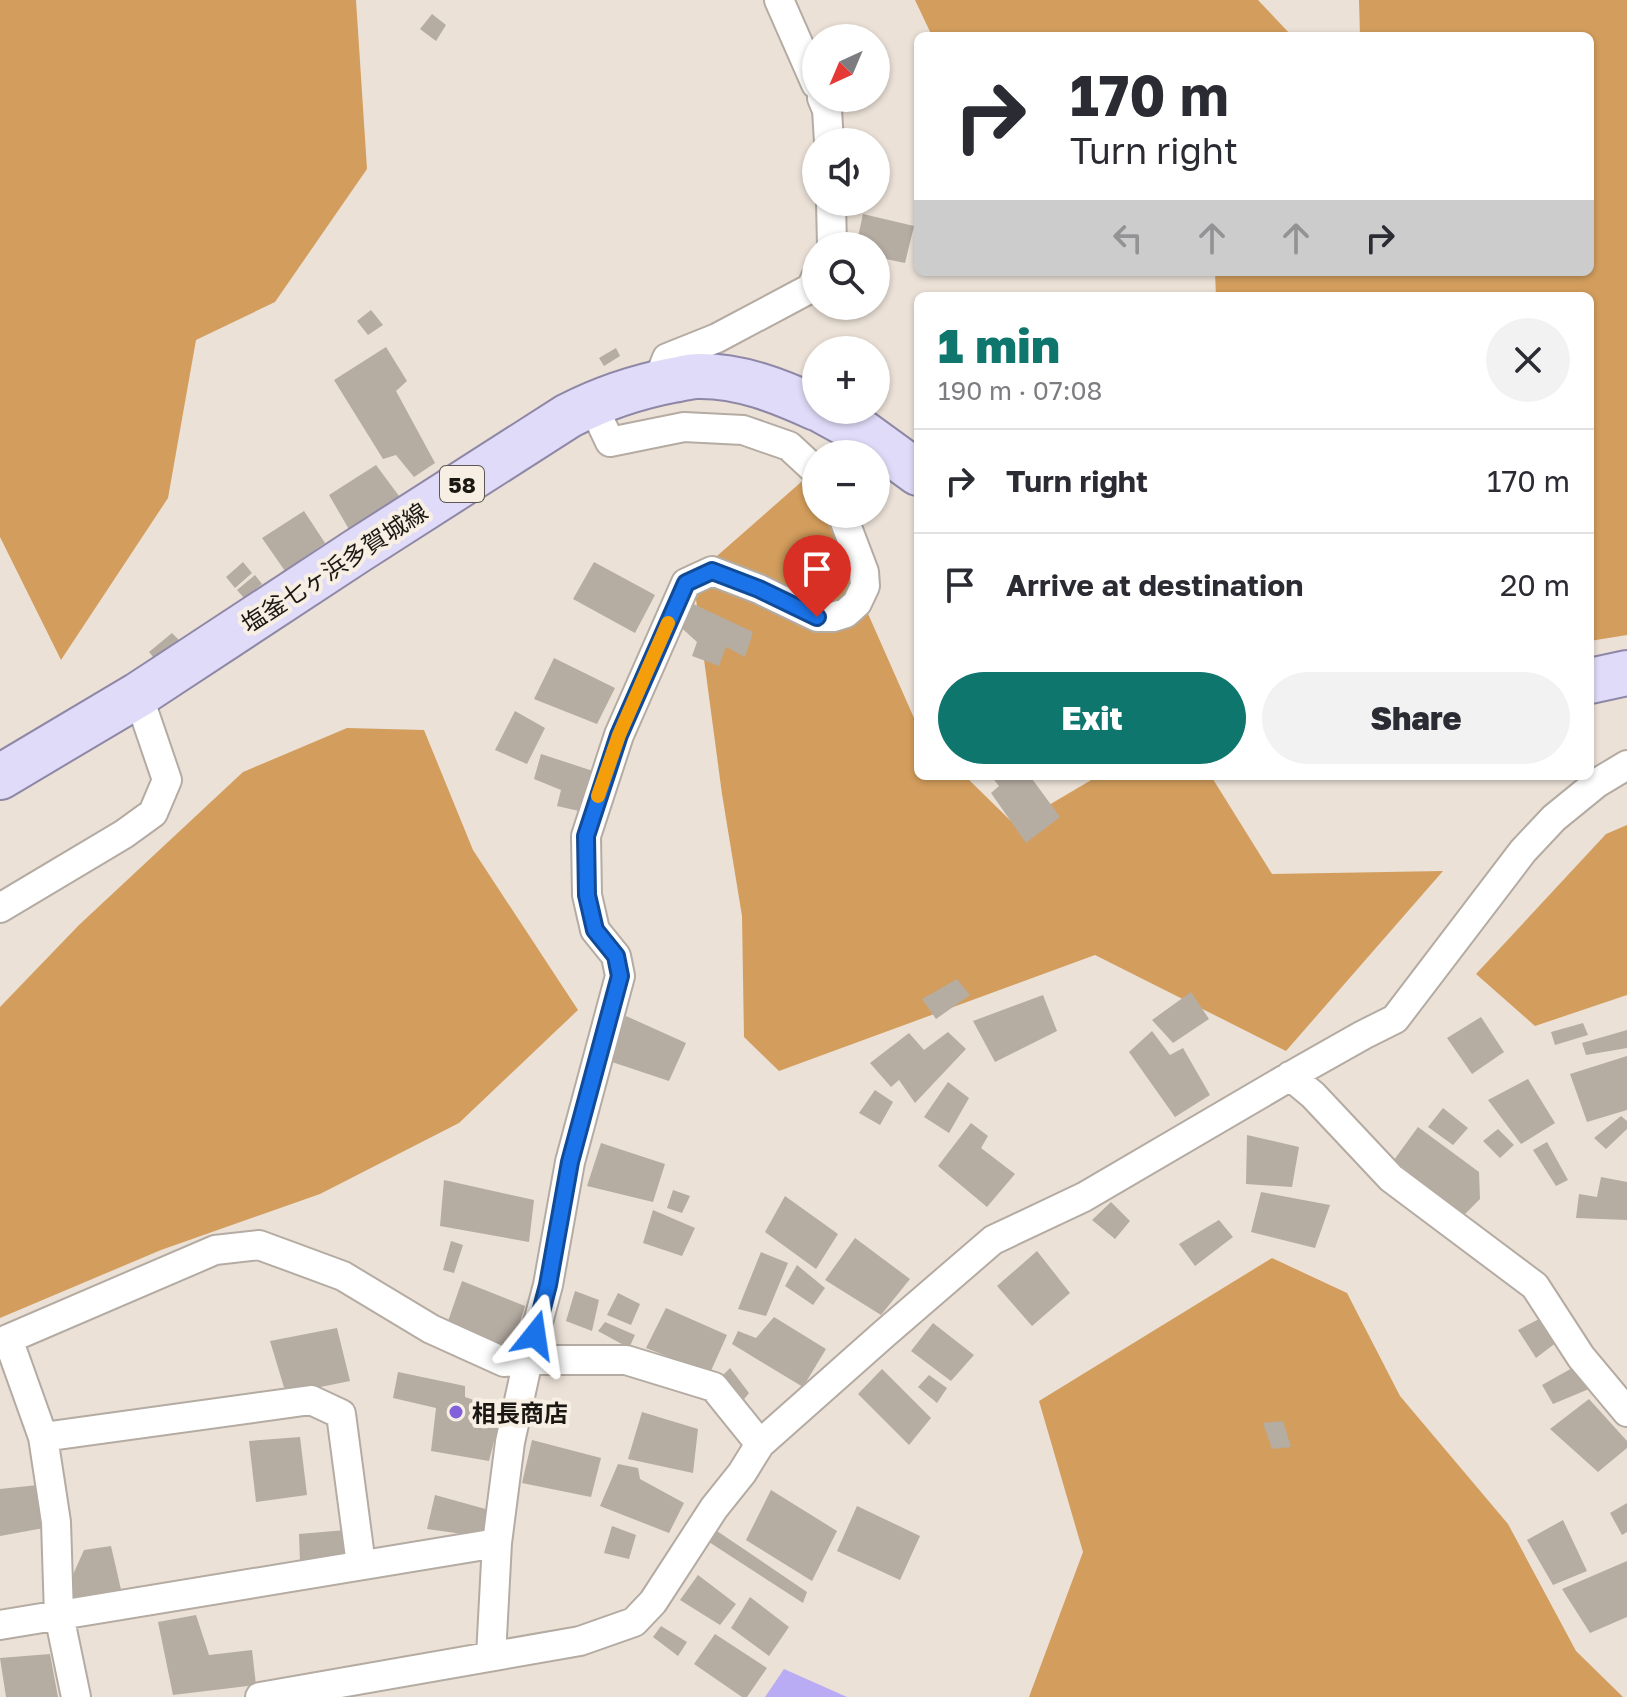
<!DOCTYPE html>
<html lang="en">
<head>
<meta charset="utf-8">
<style>
	body { margin:0; font-family:"Golos Text","Noto Sans JP",sans-serif; background:#f2f2f3; color:#2b2b33; height:100vh; display:flex; flex-direction:column; font-size:30px; white-space:nowrap }
	* { box-sizing:border-box; margin:0 }
	p { font-size:26px; color:#7c7c81 }
	.icon { flex:none; width:44px; height:44px; fill:none; stroke:currentColor; stroke-width:2; stroke-linecap:round; stroke-linejoin:round }
	.map { position:relative; flex:1; overflow:hidden }
	.sheet { position:absolute; left:914px; top:292px; width:680px; height:488px; display:flex; flex-direction:column; background:#fff; border-radius:12px; box-shadow:0 2px 6px #0004 }
	.sheet>* { flex:none }
	.top-card { position:absolute; left:914px; top:32px; width:680px; height:244px; border-radius:12px; box-shadow:0 2px 6px #0004; background:#fff; color:#2b2b33; overflow:hidden }
	.needle { width:52px; rotate:224deg }
	.fabs { position:absolute; left:802px; top:24px; display:grid; gap:16px }
	.fabs a { display:grid; place-items:center; width:88px; height:88px; border-radius:50%; background:#fff; box-shadow:0 2px 6px #0004; font-size:40px }
	.pin { position:absolute; display:grid; place-items:center; width:68px; height:68px; color:#fff; margin:-82px -34px; border-radius:50% 50% 50% 0; rotate:-45deg; box-shadow:0 0 8px #0007 }
	.pin .icon { rotate:45deg }
	.me { position:absolute; width:88px; margin:-44px; rotate:15deg; stroke-linejoin:round; filter:drop-shadow(0 0 6px #0008) }
	.turn { display:flex; align-items:center; gap:28px; height:168px; padding:0 24px; font-size:36px }
	.turn .icon { width:104px; height:104px; stroke-width:2.5 }
	.turn b { display:block; font-size:56px; line-height:68px }
	.lanes { display:flex; align-items:center; height:76px; padding:0 24px; background:#0003; justify-content:center; gap:40px; direction:ltr }
	.lanes .off { opacity:.35 }
	.round { display:grid; place-items:center; flex:none; width:84px; height:84px; border-radius:42px; background:#f2f2f3 }
	.summary { display:flex; align-items:center; justify-content:space-between; height:136px; padding:0 24px }
	h1 { font-size:48px; font-weight:800; line-height:60px; color:#0f766e }
	.action { display:flex; gap:16px; margin-top:auto; padding:16px 24px }
	.action a { flex:1; height:92px; border-radius:48px; background:#0f766e; color:#fff; font-size:32px; font-weight:800; line-height:92px; text-align:center }
	.action a+a { background:#f2f2f3; color:#2b2b33 }
	ul { padding:0; list-style:none }
	li { display:flex; align-items:center; gap:24px; height:104px; padding:0 24px; border-top:2px solid #e1e1e2 }
	li div { flex:1 }
	li b { display:block; font-size:30px }
	li em { font-style:normal }
	.map>svg:first-child { display:block }
</style>
</head>
<body>
<div class="map">
<svg width="1627" height="1697" viewBox="0 0 1627 1697">
	<rect width="100%" height="100%" fill="#ebe1d7"/>
	<!-- forest -->
	<path fill="#d39e5d" d="M0,0H356L367,169L275,302L196,340L168,498L61,660L0,537Z
		M915,0H1258L1292,36H932Z
		M1359,0H1627V635L1590,641V296H1216L1215,272H1590V36H1360Z
		M808,476L816,495V514H824L914,718L918,723V776H965L1015,825L1098,776H1211L1272,874L1443,871L1286,1051L1095,955L779,1071L744,1037L742,916L722,794L693,577Z
		M347,728L424,730L473,850L578,1010L459,1123L320,1194L161,1250L0,1318V1007L79,925L243,772Z
		M1627,825V995L1535,1026L1476,974L1606,834Z
		M1272,1258L1347,1293L1400,1396L1508,1524L1576,1651L1623,1697H1029L1083,1552L1039,1401Z"/>
	<!-- water -->
	<path fill="#baabf5" d="M784,1669L847,1697H765Z"/>
	<!-- building -->
	<path fill="#b5aca2" d="M432,14L446,25L436,41L420,29Z
		M863,214L914,226L905,263L876,257V246H856Z
		M371,310L383,325L368,335L357,321Z
		M386,347L407,381L396,391L435,463L414,477L396,455L383,459L334,380Z
		M616,348L620,356L604,366L599,358Z
		M376,465L402,500L350,531L329,495Z
		M304,511L325,543L285,571L262,538Z
		M243,562L252,573L235,588L226,577Z
		M594,562L655,595L635,633L573,599Z
		M255,575L262,584L244,598L237,590Z
		M687,601L753,632L745,657L726,647L719,666L692,656L697,642L675,622Z
		M172,633L181,642L158,663L149,652Z
		M554,658L615,688L597,724L534,699Z
		M515,711L545,728L527,764L495,750Z
		M541,754L593,771L579,811L557,806L561,790L534,779Z
		M991,776H1030L1060,817L1026,843L991,793L999,786Z
		M957,979L970,995L936,1019L922,999Z
		M1191,992L1209,1019L1173,1043L1152,1020Z
		M1043,995L1057,1031L995,1062L973,1021Z
		M626,1016L686,1043L669,1081L609,1061Z
		M1481,1017L1504,1052L1472,1074L1447,1038Z
		M1583,1023L1588,1035L1555,1045L1551,1032Z
		M1627,1030V1048L1586,1055L1582,1043Z
		M1152,1031L1170,1055L1183,1048L1210,1095L1175,1117L1129,1052Z
		M948,1032L966,1049L915,1103L899,1080L891,1087L870,1063L909,1033L924,1050Z
		M1627,1056V1110L1587,1122L1570,1074Z
		M1528,1079L1555,1123L1521,1144L1488,1100Z
		M948,1082L969,1098L949,1133L924,1117Z
		M875,1090L893,1102L880,1125L859,1113Z
		M1443,1108L1468,1128L1453,1145L1428,1127Z
		M1621,1116L1627,1121V1129L1606,1149L1594,1138Z
		M971,1123L988,1136L981,1148L1015,1174L987,1207L938,1166Z
		M1418,1127L1479,1172L1480,1199L1463,1216L1394,1160Z
		M1498,1129L1514,1145L1500,1158L1483,1141Z
		M1247,1135L1299,1147L1292,1187L1246,1184Z
		M1547,1142L1568,1180L1556,1186L1533,1150Z
		M601,1143L665,1164L653,1202L587,1186Z
		M1601,1177L1627,1182V1220L1576,1218L1579,1194L1597,1197Z
		M444,1180L534,1200L529,1242L440,1226Z
		M673,1190L690,1196L682,1213L667,1208Z
		M1261,1192L1330,1205L1315,1248L1251,1232Z
		M785,1196L838,1234L816,1269L765,1232Z
		M1111,1202L1130,1221L1115,1239L1092,1220Z
		M653,1210L695,1228L682,1256L643,1243Z
		M1219,1220L1233,1237L1195,1266L1179,1244Z
		M855,1238L910,1279L881,1315L825,1280Z
		M451,1241L463,1245L454,1273L443,1270Z
		M1037,1251L1070,1293L1032,1326L997,1286Z
		M761,1252L788,1263L766,1316L738,1309Z
		M797,1265L825,1288L813,1305L785,1286Z
		M462,1281L525,1306L511,1352L447,1324Z
		M575,1291L599,1300L592,1331L566,1321Z
		M618,1293L640,1304L631,1325L607,1315Z
		M666,1308L727,1335L710,1373L646,1348Z
		M774,1317L826,1349L803,1387L732,1344L738,1331L756,1338Z
		M1541,1318L1557,1342L1536,1358L1518,1330Z
		M605,1322L635,1335L629,1348L598,1331Z
		M933,1323L974,1355L951,1381L911,1351Z
		M337,1328L350,1381L286,1394L270,1341Z
		M1574,1367L1589,1389L1553,1404L1542,1385Z
		M730,1368L749,1393L741,1403L719,1379Z
		M882,1369L931,1418L909,1445L858,1394Z
		M398,1372L465,1386V1397L502,1410L489,1461L431,1451L436,1408L393,1398Z
		M929,1375L947,1388L937,1403L918,1387Z
		M1589,1399L1627,1441V1448L1598,1472L1550,1429Z
		M642,1412L698,1429L693,1473L628,1459Z
		M1283,1421L1291,1447L1272,1449L1263,1423Z
		M300,1437L307,1495L256,1502L249,1441Z
		M532,1440L601,1458L591,1497L522,1483Z
		M618,1464L638,1468L640,1479L684,1503L669,1533L600,1506Z
		M38,1485L44,1528L0,1536V1489Z
		M771,1490L837,1531L812,1581L746,1540Z
		M435,1495L489,1510L484,1537L427,1529Z
		M1627,1503V1532L1622,1535L1610,1513Z
		M857,1506L920,1536L900,1580L837,1551Z
		M1563,1520L1587,1571L1553,1585L1527,1540Z
		M612,1526L636,1535L629,1559L604,1553Z
		M346,1530L352,1559L300,1563L299,1534Z
		M717,1531L807,1592L803,1603L709,1542Z
		M111,1546L122,1594L72,1601L71,1579L84,1550Z
		M1627,1561V1617L1590,1633L1562,1589Z
		M698,1575L736,1604L720,1625L680,1600Z
		M750,1597L789,1627L769,1656L731,1628Z
		M196,1615L209,1655L252,1650L256,1685L173,1695L158,1622Z
		M661,1626L687,1642L678,1656L653,1637Z
		M715,1634L767,1668L747,1697H742L694,1664Z
		M50,1654L58,1697H6L0,1658Z"/>
	<g fill="none" stroke-linecap="round" stroke-linejoin="round">
		<!-- minor casing -->
		<g stroke="#b4aba2" stroke-width="32">
			<path id="minor" d="M779,0L816,84
				M822,98L827,110L829,142
				M831,202L832,246
				M657,383L667,358L717,338L811,288L816,277
				M592,404L610,442L684,427L743,430L789,446L816,471
				M0,908L124,834L153,813L167,780L138,695
				M1290,1076L1313,1095L1391,1178L1535,1286L1581,1357L1627,1412
				M8,1339L43,1437L56,1522L59,1615L76,1697
				M0,1345L8,1339L215,1250L259,1245L343,1276L431,1329L504,1362L528,1360L510,1442L497,1543L491,1656
				M43,1437L311,1400L341,1414L361,1565
				M760,1444L714,1387L626,1360H528L548,1285L570,1162L620,976L616,956L595,930L587,895L586,836L619,735L686,583L712,571L759,589L817,617H833L846,613L857,603L865,586L864,572L842,514
				M0,1625L497,1543
				M260,1697L580,1641L634,1622L653,1602L714,1508L742,1473L760,1444L884,1334L993,1240L1084,1197L1301,1070L1363,1035L1395,1019L1523,851L1554,818L1597,783L1627,765"/>
		</g>
		<!-- primary casing -->
		<g stroke="#8e87a6" stroke-width="48">
			<path id="primary" d="M821,410L863,433L918,473
				M1590,681L1627,673
				M0,777L138,695L357,551L568,416C601,399 636,387 673,380C681,379 689,376 697,376C739,375 779,391 816,408"/>
		</g>
		<!-- minor -->
		<use href="#minor" stroke="#fff" stroke-width="28"/>
		<!-- primary -->
		<use href="#primary" stroke="#e0dbf8" stroke-width="44"/>
	</g>
	<g fill="none" stroke-linecap="round" stroke-linejoin="round">
		<!-- route casing -->
		<g stroke="#114b97" stroke-width="20">
			<path id="route" d="M535,1335L548,1285L570,1162L620,976L616,956L595,930L587,895L586,836L619,735L686,583L712,571L759,589L817,617"/>
		</g>
		<!-- route -->
		<use href="#route" stroke="#1a73e8" stroke-width="14"/>
		<!-- slow -->
		<path stroke="#f59e0b" stroke-width="14" d="M598,796L619,735L668,623"/>
	</g>
	<!-- markers -->
	<circle fill="#8360db" stroke="#f8efe4" stroke-width="3" cx="456" cy="1412" r="8"/>
	<g text-anchor="middle" dominant-baseline="central" stroke-width="8" stroke-linejoin="round" paint-order="stroke">
		<!-- shield labels -->
		<rect fill="#f8efe4" stroke="#5d5852" stroke-width="2" x="440" y="466" width="44" height="36" rx="6"/>
		<g font-size="22" font-weight="bold" fill="#1b1814">
			<text x="462" y="484">58</text>
		</g>
		<!-- street labels -->
		<g font-size="24" fill="#1b1814" stroke="#f8efe4">
			<text transform="translate(334 567) rotate(-33)">塩釜七ヶ浜多賀城線</text>
		</g>
		<!-- poi labels -->
		<g font-size="24" font-weight="bold" fill="#1b1814" stroke="#f8efe4" text-anchor="start">
			<text x="472" y="1412">相長商店</text>
		</g>
	</g>
</svg>
<div class="fabs">
<a><svg class="needle" viewBox="-14 -14 28 28"><path d="M0-13l5 13h-10z" fill="#e53935"/><path d="M0 13l5-13h-10z" fill="#7c7c81"/></svg></a>
<a><svg class="icon" aria-label="sound" viewBox="0 0 24 24"><path d="M4 9h4l5-4v14l-5-4H4zM17 9q2 3 0 6"/></svg></a>
<a><svg class="icon" aria-label="search" viewBox="0 0 24 24"><circle cx="10" cy="10" r="6"/><path d="M15 15l6 6"/></svg></a>
<a>+</a>
<a>−</a>
</div>
<div class="pin" style="left:817px;top:617px;background:#d93025"><svg class="icon" aria-label="arrive" viewBox="0 0 24 24"><path d="M6 21V4h12l-3 4 3 4H6"/></svg></div>
<svg class="me" style="left:535px;top:1335px" viewBox="-20 -20 40 40"><path d="M0-17L14 15 0 8-14 15z" fill="#1a73e8" stroke="#fff" stroke-width="4"/></svg>
<div class="top-card">
<div class="turn"><svg class="icon" aria-label="right" viewBox="0 0 24 24"><path d="M7 20v-9h11M14 6l5 5-5 5"/></svg><div><b>170 m</b>Turn right</div></div>
<div class="lanes"><svg class="icon off" aria-label="left" viewBox="0 0 24 24"><path d="M17 20v-9H6M10 6l-5 5 5 5"/></svg><svg class="icon off" aria-label="ahead" viewBox="0 0 24 24"><path d="M12 20V5M6 11l6-6 6 6"/></svg><svg class="icon off" aria-label="ahead" viewBox="0 0 24 24"><path d="M12 20V5M6 11l6-6 6 6"/></svg><svg class="icon" aria-label="right" viewBox="0 0 24 24"><path d="M7 20v-9h11M14 6l5 5-5 5"/></svg></div>
</div>
<section class="sheet">
<div class="summary"><div><h1>1 min</h1><p>190 m · 07:08</p></div><a class="round"><svg class="icon" aria-label="close" viewBox="0 0 24 24"><path d="M6 6l12 12M18 6L6 18"/></svg></a></div>
<ul>
<li><svg class="icon" aria-label="right" viewBox="0 0 24 24"><path d="M7 20v-9h11M14 6l5 5-5 5"/></svg><div><b>Turn right</b></div><em>170 m</em></li>
<li><svg class="icon" aria-label="arrive" viewBox="0 0 24 24"><path d="M6 21V4h12l-3 4 3 4H6"/></svg><div><b>Arrive at destination</b></div><em>20 m</em></li>
</ul>
<div class="action"><a>Exit</a><a>Share</a></div>
</section>
</div>
</body>
</html>
